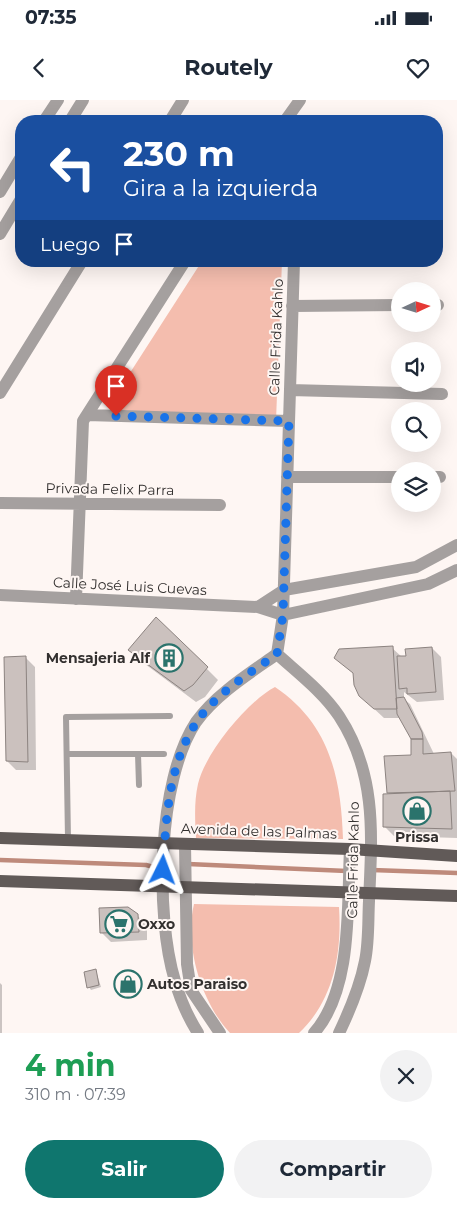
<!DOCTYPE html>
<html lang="es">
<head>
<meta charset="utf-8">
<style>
	body { margin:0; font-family:Montserrat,sans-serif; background:#f2f2f3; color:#1f2937; height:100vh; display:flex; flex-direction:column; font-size:19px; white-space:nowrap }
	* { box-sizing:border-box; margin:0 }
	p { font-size:16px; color:#747a83 }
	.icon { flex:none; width:28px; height:28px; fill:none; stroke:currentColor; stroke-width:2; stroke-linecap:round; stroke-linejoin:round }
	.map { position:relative; height:933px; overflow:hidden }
	.drawer { display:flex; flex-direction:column; background:#fff; flex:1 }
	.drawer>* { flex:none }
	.top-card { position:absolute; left:15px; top:15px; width:428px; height:152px; border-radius:20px; box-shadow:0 5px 20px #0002; background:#1a4fa0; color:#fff; overflow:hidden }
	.needle { width:32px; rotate:86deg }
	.tools { position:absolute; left:391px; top:182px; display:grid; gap:10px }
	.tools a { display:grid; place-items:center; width:50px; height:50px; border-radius:50%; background:#fff; box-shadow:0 5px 20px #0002; font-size:25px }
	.pin { position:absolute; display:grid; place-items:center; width:42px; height:42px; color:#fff; margin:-51px -21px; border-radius:50% 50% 50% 0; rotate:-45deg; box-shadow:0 0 5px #0007 }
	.pin .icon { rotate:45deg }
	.me { position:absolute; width:55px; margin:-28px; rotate:3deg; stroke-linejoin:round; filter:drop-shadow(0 0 4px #0008) }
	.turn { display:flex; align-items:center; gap:18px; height:105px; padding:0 25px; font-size:22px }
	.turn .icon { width:65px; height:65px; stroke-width:2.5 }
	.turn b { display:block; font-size:35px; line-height:42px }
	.then { display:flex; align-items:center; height:48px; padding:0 25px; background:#0003; gap:10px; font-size:19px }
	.round { display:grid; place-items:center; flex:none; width:52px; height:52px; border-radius:26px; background:#f2f2f3 }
	.headline { display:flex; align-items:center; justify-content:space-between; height:85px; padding:0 25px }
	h1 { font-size:30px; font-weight:700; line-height:38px; color:#1e9e55 }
	.action { display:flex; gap:10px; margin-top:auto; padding:10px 25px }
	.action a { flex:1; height:58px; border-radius:30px; background:#0f766e; color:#fff; font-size:20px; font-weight:700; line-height:58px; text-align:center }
	.action a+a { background:#f2f2f3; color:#1f2937 }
	.status { display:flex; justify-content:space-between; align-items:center; height:35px; padding:0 25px; background:#fff; direction:ltr }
	.status svg { height:14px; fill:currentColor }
	header { display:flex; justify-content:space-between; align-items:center; height:65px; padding:0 25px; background:#fff; font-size:22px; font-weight:700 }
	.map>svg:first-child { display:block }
</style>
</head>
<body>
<div class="status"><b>07:35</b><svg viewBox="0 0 49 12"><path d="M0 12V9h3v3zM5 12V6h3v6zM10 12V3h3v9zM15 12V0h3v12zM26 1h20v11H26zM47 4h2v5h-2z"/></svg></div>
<header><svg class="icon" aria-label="back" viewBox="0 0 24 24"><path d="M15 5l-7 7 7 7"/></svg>Routely<svg class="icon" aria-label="heart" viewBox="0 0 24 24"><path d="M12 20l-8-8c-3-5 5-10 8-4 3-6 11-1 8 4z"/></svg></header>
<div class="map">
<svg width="457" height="933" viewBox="0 0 457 933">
	<rect width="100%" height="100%" fill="#fef6f3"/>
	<!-- green -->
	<path fill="#f4bdae" d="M202,161H282L276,321L116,316L117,293Z
		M275,587C330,624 341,678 343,739L196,738C195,721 194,701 198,684C205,653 248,601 275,587Z
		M194,804L339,807C342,853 334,900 299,933H230C201,902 184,845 194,804Z"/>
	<!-- shadow -->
	<path fill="#0003" d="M157,519L218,580L205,597L196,602L141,561L130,550Z
		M392,548L402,557L432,548L441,557L444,600L417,602L404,592V599L410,604L434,654L451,653L457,659V738L394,736L385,727L391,695L388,693L412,656V639L400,618H384L370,605L354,574L336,558Z
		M26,558L35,567L36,670H16L7,661Z
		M128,808L132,810L147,826V840L111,842L102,833Z
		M96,871L101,887L91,890L89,887Z
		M0,883L2,885V933H0Z"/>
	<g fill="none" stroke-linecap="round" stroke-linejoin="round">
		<!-- stream -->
		<path stroke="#be8a7b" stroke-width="4.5" d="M0,760L146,765L161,769
			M188,764L347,771
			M372,770L457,773"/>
	</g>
	<!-- building -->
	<path fill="#cbc1be" stroke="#8c8380" d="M156,517L208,567L193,585L184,591L128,550Z
		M393,546L397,609H374L359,596L354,585L353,573L334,558L339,549Z
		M432,547L436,592L407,594V588L399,589L397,556H406L405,549Z
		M26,556L28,662L6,661L4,557Z
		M404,597L422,632L423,639H411L397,614L396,598Z
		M411,639H423V654L451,652L455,691L387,693L384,656L411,655Z
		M450,691L452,729L383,727V694Z
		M128,807L138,814L139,832L100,833L99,808Z
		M96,869L99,885L87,888L84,872Z"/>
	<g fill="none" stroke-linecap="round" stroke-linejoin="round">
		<!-- lane -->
		<path stroke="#a5a09f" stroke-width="6" d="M67,654H164
			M138,654L139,685
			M68,739L66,617L170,616"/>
		<!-- street -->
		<path stroke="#a5a09f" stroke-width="12" d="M44,21L58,0
			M70,21L83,0
			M170,21L183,0
			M285,21L300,0
			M0,92L21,57
			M0,134L21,99
			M432,205H438
			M292,206L400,205
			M290,290L442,294
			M0,293L82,161
			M87,315L289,321
			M287,377H400
			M432,377H440
			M0,403L220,405
			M0,495L258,507L283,515L428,484L457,470
			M76,499L83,321L185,161
			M258,507L284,490L416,467L457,445
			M277,554C298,573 323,592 339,616C377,674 372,735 369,801C368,820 369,842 365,861C360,887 350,910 339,933
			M185,744L187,864L191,890L220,933
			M198,933C188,917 180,899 175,881C155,815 157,681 196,622C216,594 250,573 277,554L283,515L294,161
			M314,933C353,889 347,805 350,749"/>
		<!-- primary -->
		<path stroke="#615a58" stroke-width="12" d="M0,738L350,749L457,756
			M0,781L457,796"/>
	</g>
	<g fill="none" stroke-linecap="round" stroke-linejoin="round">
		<!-- route -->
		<path stroke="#1a73e8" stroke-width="9" stroke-dasharray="0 16.2" d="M116,316L289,321L283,515L277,554C250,573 215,594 196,623C168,666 166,720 163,770"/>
	</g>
	<!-- icons -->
	<defs>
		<g id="building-ring" transform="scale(1.4375)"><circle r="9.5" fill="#fef6f3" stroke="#2b736c" stroke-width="1.5"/><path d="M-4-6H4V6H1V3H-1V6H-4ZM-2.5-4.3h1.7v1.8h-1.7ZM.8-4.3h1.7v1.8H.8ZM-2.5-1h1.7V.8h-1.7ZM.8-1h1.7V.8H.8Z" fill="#2b736c"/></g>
		<g id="shop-ring" transform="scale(1.4375)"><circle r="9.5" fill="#fef6f3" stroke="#2b736c" stroke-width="1.5"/><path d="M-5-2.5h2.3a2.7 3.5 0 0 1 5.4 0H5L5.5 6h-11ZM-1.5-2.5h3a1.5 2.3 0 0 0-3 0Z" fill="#2b736c"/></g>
		<g id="supermarket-ring" transform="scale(1.4375)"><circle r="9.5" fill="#fef6f3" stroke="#2b736c" stroke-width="1.5"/><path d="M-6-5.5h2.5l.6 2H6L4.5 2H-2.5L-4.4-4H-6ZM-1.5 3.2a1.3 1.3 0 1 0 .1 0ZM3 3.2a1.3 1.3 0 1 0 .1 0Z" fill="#2b736c"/></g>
	</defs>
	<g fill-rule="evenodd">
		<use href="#building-ring" x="169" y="558"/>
		<use href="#shop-ring" x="417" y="711"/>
		<use href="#supermarket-ring" x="119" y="824"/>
		<use href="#shop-ring" x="128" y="884"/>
	</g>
	<g text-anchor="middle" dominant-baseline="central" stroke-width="4" stroke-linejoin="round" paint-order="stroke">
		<!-- street labels -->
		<g font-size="14" fill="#33302f" stroke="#fef6f3">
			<text transform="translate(276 237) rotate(-88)">Calle Frida Kahlo</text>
			<text transform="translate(110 389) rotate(1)">Privada Felix Parra</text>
			<text transform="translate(130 486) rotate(3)">Calle José Luis Cuevas</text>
			<text transform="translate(259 731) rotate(2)">Avenida de las Palmas</text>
			<text transform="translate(353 760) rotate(-89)">Calle Frida Kahlo</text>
		</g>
		<!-- poi labels -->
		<g font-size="14" font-weight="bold" fill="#33302f" stroke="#fef6f3" text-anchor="start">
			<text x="150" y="558" text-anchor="end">Mensajeria Alf</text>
			<text x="417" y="737" text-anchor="middle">Prissa</text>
			<text x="138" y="824">Oxxo</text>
			<text x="147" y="884">Autos Paraiso</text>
		</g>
	</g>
</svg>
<div class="tools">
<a><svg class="needle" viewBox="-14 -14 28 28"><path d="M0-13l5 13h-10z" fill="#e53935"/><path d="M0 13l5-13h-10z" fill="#747a83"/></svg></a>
<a><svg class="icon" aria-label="sound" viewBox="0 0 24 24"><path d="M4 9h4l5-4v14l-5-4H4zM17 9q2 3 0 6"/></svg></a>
<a><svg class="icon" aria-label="search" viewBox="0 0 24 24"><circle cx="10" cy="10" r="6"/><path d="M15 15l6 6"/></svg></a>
<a><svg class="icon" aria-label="layers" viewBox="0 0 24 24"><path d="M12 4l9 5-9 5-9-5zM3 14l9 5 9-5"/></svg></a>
</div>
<div class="pin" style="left:116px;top:316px;background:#d93025"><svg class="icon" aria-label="arrive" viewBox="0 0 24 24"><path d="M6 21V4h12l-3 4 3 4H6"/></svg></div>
<svg class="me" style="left:163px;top:770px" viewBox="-20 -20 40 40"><path d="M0-17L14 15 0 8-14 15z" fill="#1a73e8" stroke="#fff" stroke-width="4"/></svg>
<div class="top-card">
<div class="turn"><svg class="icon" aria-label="left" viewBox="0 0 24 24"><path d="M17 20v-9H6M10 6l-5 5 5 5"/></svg><div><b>230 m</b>Gira a la izquierda</div></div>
<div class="then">Luego<svg class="icon" aria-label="arrive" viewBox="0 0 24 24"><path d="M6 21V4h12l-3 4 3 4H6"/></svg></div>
</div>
</div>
<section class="drawer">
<div class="headline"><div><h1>4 min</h1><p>310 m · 07:39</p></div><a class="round"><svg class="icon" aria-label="close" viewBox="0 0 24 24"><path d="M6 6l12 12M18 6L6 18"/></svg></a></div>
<div class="action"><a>Salir</a><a>Compartir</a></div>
</section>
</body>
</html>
